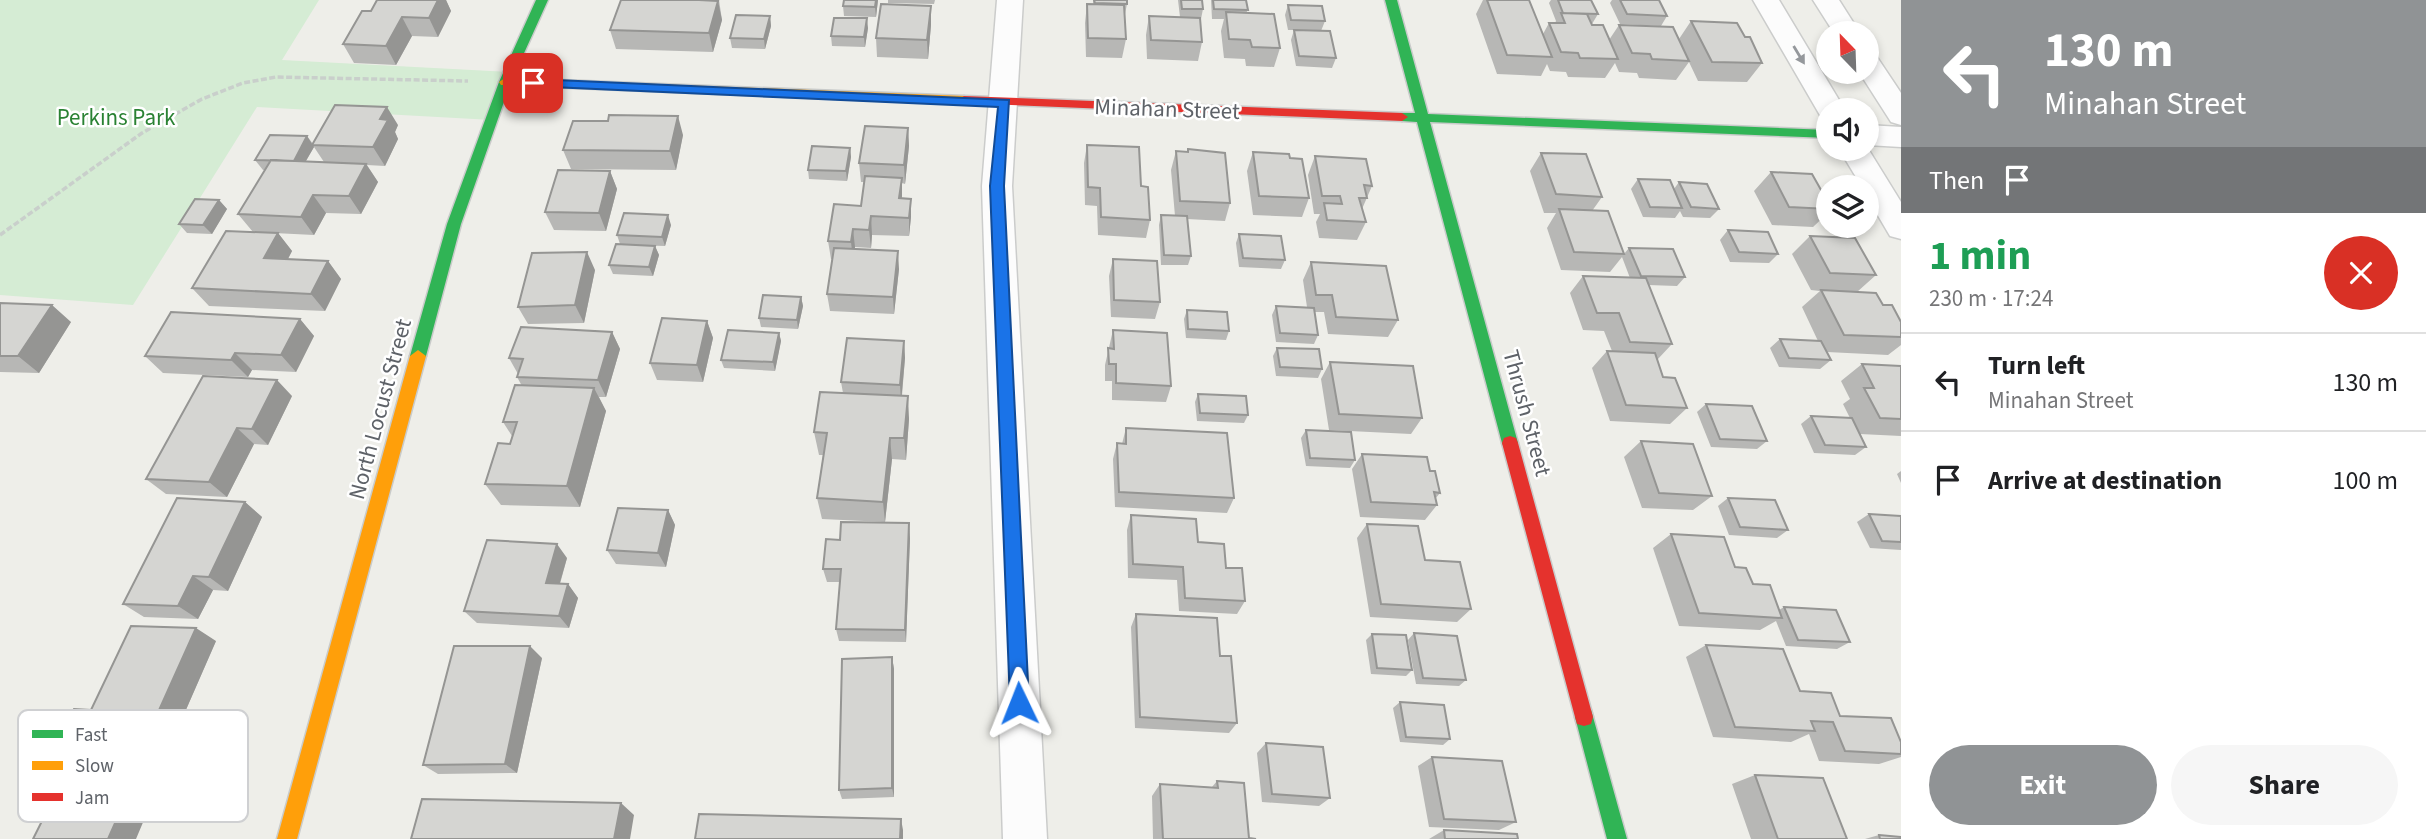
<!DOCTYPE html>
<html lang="en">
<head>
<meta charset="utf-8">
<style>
	body { margin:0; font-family:"Source Sans 3",sans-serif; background:#f6f6f6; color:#202124; height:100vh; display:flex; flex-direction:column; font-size:26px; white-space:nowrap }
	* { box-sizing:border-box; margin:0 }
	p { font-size:23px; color:#757577 }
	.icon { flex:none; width:38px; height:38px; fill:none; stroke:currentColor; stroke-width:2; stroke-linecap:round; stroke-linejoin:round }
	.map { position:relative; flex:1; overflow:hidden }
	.sheet { display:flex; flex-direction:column; background:#fff; width:525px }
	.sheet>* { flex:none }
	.banner { background:#909395; color:#fff; overflow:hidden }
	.needle { width:46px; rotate:337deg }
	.fabs { position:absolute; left:1816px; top:21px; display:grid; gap:14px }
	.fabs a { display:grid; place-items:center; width:63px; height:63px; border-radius:50%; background:#fff; box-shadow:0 4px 10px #0003; font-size:35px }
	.pin { position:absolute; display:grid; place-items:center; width:60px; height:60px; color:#fff; margin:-30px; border-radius:14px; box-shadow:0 4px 10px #0006 }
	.me { position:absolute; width:77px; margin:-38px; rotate:358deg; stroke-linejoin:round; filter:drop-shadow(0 0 5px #0008) }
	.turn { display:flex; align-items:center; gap:24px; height:147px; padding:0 28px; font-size:32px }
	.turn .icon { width:91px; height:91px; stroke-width:2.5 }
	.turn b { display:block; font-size:49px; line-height:60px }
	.then { display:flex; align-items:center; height:66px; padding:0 28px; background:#0003; gap:14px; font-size:26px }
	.round { display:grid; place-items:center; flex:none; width:74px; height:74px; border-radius:37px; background:#f6f6f6 }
	.headline { display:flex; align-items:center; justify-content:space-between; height:119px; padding:0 28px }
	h1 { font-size:42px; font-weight:700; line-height:52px; color:#1e9e55 }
	.action { display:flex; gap:14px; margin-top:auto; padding:14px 28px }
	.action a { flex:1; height:80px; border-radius:42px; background:#909395; color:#fff; font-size:28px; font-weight:700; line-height:80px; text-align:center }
	.action a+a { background:#f6f6f6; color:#202124 }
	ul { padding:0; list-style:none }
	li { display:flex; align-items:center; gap:21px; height:98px; padding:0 28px; border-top:2px solid #e0e0e0 }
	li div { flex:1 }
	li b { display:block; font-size:26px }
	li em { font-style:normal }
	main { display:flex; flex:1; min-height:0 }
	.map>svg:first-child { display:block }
</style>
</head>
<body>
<main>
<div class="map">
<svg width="1901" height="839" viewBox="0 0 1901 839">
	<rect width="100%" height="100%" fill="#eeeee9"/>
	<!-- green -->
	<path fill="#d5ecd4" d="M0,0H319L282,60L510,72L492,120L257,107L133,305L0,295Z"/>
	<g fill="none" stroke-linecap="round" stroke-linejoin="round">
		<!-- street casing -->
		<g stroke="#cbcccb" stroke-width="3">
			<path id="street" d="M997,0H1023L1012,186L1047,839H1003L982,186Z
				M1753,0H1779L1845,110H1829V119L1821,117Z
				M1813,0H1839L1860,33H1834Z
				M1867,54L1877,57L1901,93V125L1891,122L1859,72H1867Z
				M1867,125L1901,127V147L1867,145Z
				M1867,147L1901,202V239L1890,236L1867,197V187H1862L1839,149Z"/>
		</g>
		<!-- fast casing -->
		<g stroke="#c9cbca" stroke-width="3">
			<path id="fast" d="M536,0H548L511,82L461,224L426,356L423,360H413L410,356L447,224L499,82Z
				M1385,0H1397L1428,114L1829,130V138L1430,122L1518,443L1516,448L1510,450L1504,448L1502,443L1417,122L1402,121L1396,117L1402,113H1415Z
				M1584,708L1591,710L1593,717L1627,839H1607L1575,717L1577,710Z"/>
		</g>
		<!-- slow casing -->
		<g stroke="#c9cbca" stroke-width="3">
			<path id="slow" d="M505,78L964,96L970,100L964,104L501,85L499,82Z
				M418,350L426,356L297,839H277L410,356Z"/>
		</g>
		<!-- jam casing -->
		<g stroke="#c9cbca" stroke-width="3">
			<path id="jam" d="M964,96L1402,113L1408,117L1402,121L960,103L958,100Z
				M1510,436L1516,438L1518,443L1593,717L1591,724L1584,726L1577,724L1575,717L1502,443L1504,438Z"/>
		</g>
		<!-- path -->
		<path stroke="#c9cfcb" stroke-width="3.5" stroke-dasharray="6 2.5" stroke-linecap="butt" d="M0,235L142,133L202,99L243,83L276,77L468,81"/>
		<!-- street -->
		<use href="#street" fill="#fcfcfc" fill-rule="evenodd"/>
		<!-- fast -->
		<use href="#fast" fill="#30b455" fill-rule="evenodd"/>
		<!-- slow -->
		<use href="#slow" fill="#ff9f0a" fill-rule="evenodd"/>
		<!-- jam -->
		<use href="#jam" fill="#e5322d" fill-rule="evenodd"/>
	</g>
	<!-- wall -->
	<path fill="#b7b7b5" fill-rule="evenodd" d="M377,0H446L451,11L438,37L412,36L396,65L354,63L343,44L371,11Z
		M621,0H719L722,20L713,52L616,49L610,30Z
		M878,0L876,17L844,16L843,6Z
		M888,0H935L934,4L888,3Z
		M1093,0H1127V4L1125,14H1124L1126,39L1122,58L1086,57L1085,23L1087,4H1093Z
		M1178,0H1202L1203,9L1201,19H1200L1202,42L1198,61L1147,59L1146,35L1149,16L1180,17Z
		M1211,0H1246L1247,13L1280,48L1274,67L1246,66L1245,59L1224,58L1221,31L1224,19H1212Z
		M1483,0H1529L1543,34L1549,23H1555L1556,21L1549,3L1551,0H1591L1598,14L1592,24L1609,40L1619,25L1679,39L1691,21L1745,37L1762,63L1747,82L1698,81L1689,62L1676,80L1639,78L1637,73L1619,72L1615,63L1605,78L1568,77L1566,72L1550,71L1547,64L1541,76L1497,74L1476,14Z
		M1612,0H1659L1667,16L1661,26L1620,24L1610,3Z
		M1288,5L1325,21L1321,31L1336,58L1332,68L1296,66L1291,40L1294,30H1288L1285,15Z
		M770,16L771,26L765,49L732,48L730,38Z
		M931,25L928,59L877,57L876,38Z
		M868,28L865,47L832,46L831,36Z
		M608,121L683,135L676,170L571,169L563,150Z
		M398,125L395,132L398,139L385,166L367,165L378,182L361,214L326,213L314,235L253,232L238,214L265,170H263L255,160L307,136L313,144ZM314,147L324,162L306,161Z
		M908,128L909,146L905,184L902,183V198L911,217L909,236L872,235L871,248L855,247V249L899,269L894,314L830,311L827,294L832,259H831L828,241L861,206L865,182H861L859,163Z
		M1087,145L1141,186L1150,220L1146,238L1098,235L1097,206L1085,205L1084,163Z
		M850,148L851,157L847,181L809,179L808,170Z
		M1188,149L1230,203L1225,221L1187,219L1191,256L1188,265H1161L1159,225L1161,215L1175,216L1171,170L1176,151L1187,152Z
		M1253,152L1290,158L1309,198L1302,217L1253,215L1247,171Z
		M1541,153L1602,197L1592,211L1624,254L1629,248L1685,277L1677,286L1648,285L1672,344L1657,360L1663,377L1687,408L1670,424L1610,421L1592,368L1607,351H1612L1604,331L1583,330L1570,293L1583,276L1630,278L1622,257L1610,272L1561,270L1547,228L1556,213H1544L1530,171Z
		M1315,156L1372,186L1362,209L1366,222L1357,240L1319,238L1316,222L1320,214H1314L1308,175Z
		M610,171L617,189L606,231L554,230L545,212Z
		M1771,172L1829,204V212L1813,227L1772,225L1754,191Z
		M1638,179L1674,189L1679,182L1719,209L1710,218L1683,217L1680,211L1675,218L1643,217L1631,189Z
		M219,200L227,209L212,234L187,233L179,224Z
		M671,225L665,246L630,245L655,246L659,255L653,276L613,274L609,265L620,244L617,235Z
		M1728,230L1778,254L1769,263L1730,262L1720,240Z
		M278,233L292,251L288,259L328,261L341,279L325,311L209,306L192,288Z
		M1239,234L1285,260L1281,269L1239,267L1236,243Z
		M1810,236L1876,275L1857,292L1901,337V345L1888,355L1827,352L1831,360L1820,369L1779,367L1770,348L1780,339L1818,341L1802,307L1820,291L1811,290L1792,254Z
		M1113,259L1160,302L1155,319L1111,317L1109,276Z
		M1311,262L1398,320L1388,337L1328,334L1324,312H1314L1318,335L1314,344L1276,342L1272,315L1276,306L1307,307L1303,280Z
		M595,270L584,323L528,324L518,307Z
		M801,297L803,306L798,329L761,327L759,318Z
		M0,303L71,322L39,373L0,372Z
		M1187,310L1229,331L1226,340L1186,338L1184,319Z
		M300,319L314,336L296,372L252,370L248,377L163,373L145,356Z
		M707,321L713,338L703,382L657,380L650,363Z
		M1113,330L1171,386L1166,402L1112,400V381H1105V365Z
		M612,332L620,349L606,397H599L606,411L580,507L501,505L485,484L510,444L512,436L503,422L522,386L517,377L518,374L509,358Z
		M779,333L781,341L775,371L724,368L721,360Z
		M904,341L905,358L902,396L909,419L906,460L892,459L885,522L822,519L817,498L823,455H819L814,432L843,393L841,382Z
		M1277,348L1322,369L1318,378L1276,376L1273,356Z
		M1330,362L1422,418L1411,434L1329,430L1321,379Z
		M1862,364L1901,366V436L1860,434L1866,447L1855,455L1814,453L1801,424L1811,416L1850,418L1843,404L1850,399L1841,381Z
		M1198,394L1248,415L1244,423L1197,421L1195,402Z
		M292,396L268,445L254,444L227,497L166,494L146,479Z
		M1706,404L1767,441L1757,449L1711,447L1697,412Z
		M1126,428L1234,498L1227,513L1115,507L1113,459L1117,443L1122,444Z
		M1306,430L1355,460L1350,468L1306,466L1301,438Z
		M1641,441L1712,496L1693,510L1642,508L1624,457Z
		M1362,454L1430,471L1440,493L1435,499L1437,505L1425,520L1360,517L1352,469Z
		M1901,471V483L1897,474Z
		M1728,498L1788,530L1777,538L1729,535L1718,506Z
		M245,502L262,517L228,591L213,590L198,619L144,617L123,604Z
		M668,510L675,525L666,567L616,564L607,550Z
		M1869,514L1901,516V550L1870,548L1857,522Z
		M1131,515L1198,542L1226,568L1245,601L1237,614L1179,611L1177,580L1128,578L1127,530Z
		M1367,524L1425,560L1471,609L1457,622L1370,617L1357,538Z
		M1671,534L1735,567L1779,610L1784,607L1850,642L1837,649L1786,646L1776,621L1760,630L1679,626L1653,548Z
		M910,538L906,642L839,641L836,629L840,582H827L823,569L840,540Z
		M567,558L560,584H568L578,598L569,628L477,623L464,611Z
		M1136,614L1220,656L1237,723L1229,733L1135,728L1131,627Z
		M1414,633L1466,680L1459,686L1416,684L1408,640Z
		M1372,634L1412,670L1406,676L1371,674L1366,640Z
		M216,641L161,767L77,764L51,755L91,710Z
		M1706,645L1800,691L1840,716L1901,742V757L1879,764L1819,761L1809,734L1791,742L1713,737L1686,657Z
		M892,657L894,669V797L842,799L839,790Z
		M542,658L517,773L438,774L423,765Z
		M1400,702L1450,739L1443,745L1400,742L1393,708Z
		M1266,743L1330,798L1319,806L1262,802L1257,753Z
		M1432,757L1516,822L1499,830L1429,827L1418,766Z
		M1755,775L1847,839H1751L1732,784Z
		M1217,781L1249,838L1256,839H1153L1152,796L1160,784L1212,787Z
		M1444,830L1518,839H1429Z
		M1879,835L1901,839H1865Z"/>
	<!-- shaded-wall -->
	<path fill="#959593" d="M438,0H446L451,11L438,37L429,18Z
		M714,0H719L718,2V1L722,20L713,52L709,33Z
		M876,0H878L876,17L875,7Z
		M931,6V25L928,59L927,40Z
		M770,16L771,26L765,49L764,39Z
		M402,17L412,36L396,65L386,46Z
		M867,18L868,28L865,47L864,37Z
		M387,107L398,125L395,132L398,139L385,166L373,147L380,119Z
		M678,116L683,135L676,170L670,151Z
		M908,128L909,146L905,184L904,165Z
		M307,136L314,147L300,171L293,162Z
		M850,148L851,157L847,181L846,171Z
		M366,164L378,182L361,214L349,196Z
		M610,171L617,189L606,231L599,213Z
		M902,178V196L900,216L899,198Z
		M313,195L326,213L314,235L301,217Z
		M911,199V217L909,236V218Z
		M219,200L227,209L212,234L203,225Z
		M668,215L671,225L665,246L662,237Z
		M871,216L872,235L871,248L869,230Z
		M853,229L855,247L853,260L851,242Z
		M278,233L292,251L279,276L264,258Z
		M655,246L659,255L653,276L649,267Z
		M898,251L899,269L894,314L893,297Z
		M587,252L595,270L584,323L575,305Z
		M328,261L341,279L325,311L311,294Z
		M801,297L803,306L798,329L797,320Z
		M52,305L71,322L39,373L18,356Z
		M300,319L314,336L296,372L281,355Z
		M707,321L713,338L703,382L697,365Z
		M612,332L620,349L606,397L598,380Z
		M779,333L781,341L775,371L773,362Z
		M904,341L905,358L901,402L900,385Z
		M235,353L252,370L248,377L231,360Z
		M277,380L292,396L268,445L252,429Z
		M594,388L606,411L580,507L567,486Z
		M908,396L909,419L906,460L904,438Z
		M237,428L254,444L227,497L209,482Z
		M890,438L892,459L885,522L883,502Z
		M245,502L262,517L228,591L209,577Z
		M668,510L675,525L666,567L658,553Z
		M909,523L910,538L906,642L905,630Z
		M557,544L567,558L556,596L546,583Z
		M193,576L213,590L198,619L178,606Z
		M568,584L578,598L569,628L559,616Z
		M196,628L216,641L161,767L138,757Z
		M530,646L542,658L517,773L505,764Z
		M892,657L894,669V797L892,788Z
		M122,779L146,788L134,816L144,820L136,839H108V811Z
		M621,803L634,815L630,839H614Z
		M901,819L903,830V839H900Z"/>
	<!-- building -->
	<path fill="#d5d5d2" stroke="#959593" stroke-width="2" d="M377,0H438L429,18L402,17L386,46L343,44L362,11H371Z
		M621,0H699L718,1L709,33L610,30Z
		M844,0H876L875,7L843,6Z
		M1094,0H1127V4L1095,3Z
		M1181,0H1202L1203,9H1182Z
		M1213,0H1246L1248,10L1214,9Z
		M1487,0H1529L1552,57L1507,55Z
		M1558,0H1591L1598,14L1563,13Z
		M1620,0H1659L1667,16L1627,14Z
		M881,4L931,6L927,40L876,38Z
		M1087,4L1124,5L1126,39L1088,38Z
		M1288,5L1322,6L1325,21L1291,20Z
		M1226,12L1274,14L1280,48L1252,47L1250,40L1229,39Z
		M1561,13L1587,14L1592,25H1603L1618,59L1580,58L1578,53L1561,52L1549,23H1565Z
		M736,15L770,16L764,39L730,38Z
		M1149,16L1200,18L1202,42L1151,40Z
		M834,18H867L864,37L831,36Z
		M1691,21L1737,23L1745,37H1750L1762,63L1712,62Z
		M1619,25L1673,27L1689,61L1652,59L1650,54L1632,53Z
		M1294,30L1330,31L1336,58L1299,56Z
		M335,105L387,107L380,119L388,120L373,147L312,145Z
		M609,115L678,116L670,151L563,150L573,121H608Z
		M865,126L908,128L904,165L859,163Z
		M270,135L307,136L294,161L255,160Z
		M1087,145L1139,147L1141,186L1148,187L1150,220L1101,217L1100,188L1088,187Z
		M812,146L850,148L846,171L808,170Z
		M1188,149L1225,153L1230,203L1180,201L1176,151L1188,152Z
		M1253,152L1289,154L1290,158L1302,159L1309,198L1259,196Z
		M1541,153L1586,154L1602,197L1556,194Z
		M1315,156L1366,159L1372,186L1364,185L1367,198H1359L1366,222L1327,220L1324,203L1342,204L1340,196H1322Z
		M271,160L366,164L349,196L313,195L301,217L238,214Z
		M558,170L610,171L599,213L545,212Z
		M1771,172L1812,174L1829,204V209L1789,207Z
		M865,176L902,178L899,198L911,199L909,218L871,216L869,230L853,229L851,242L828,241L834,204L861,206Z
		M1638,179L1670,180L1682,208L1650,207Z
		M1679,182L1707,184L1719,209L1691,207Z
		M195,199L219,200L203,225L179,224Z
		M1559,209L1608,211L1624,254L1574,252Z
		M624,213L668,215L662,237L617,235Z
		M1161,215L1187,216L1191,256L1164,255Z
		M1728,230L1768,232L1778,254L1739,252Z
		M226,231L278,233L264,258L328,261L311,294L192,288Z
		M1239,234L1281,236L1285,260L1243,258Z
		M1810,236L1855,238L1876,275L1830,273Z
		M616,244L655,246L649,267L609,265Z
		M834,248L898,251L893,297L827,294Z
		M1629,248L1673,249L1685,277L1641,276Z
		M587,252L575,305L518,307L532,253Z
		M1113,259L1157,261L1160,302L1114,300Z
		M1311,262L1386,266L1398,320L1336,317L1332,295H1316Z
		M1583,276L1646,278L1672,344L1630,342L1619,313H1597Z
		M1821,290L1876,293L1883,305H1892L1901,322V337L1844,335Z
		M763,295L801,297L797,320L759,318Z
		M0,303L52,305L18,356H0Z
		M1276,306L1314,308L1318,335L1280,333Z
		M1187,310L1227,312L1229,331L1188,329Z
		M171,312L300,319L281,355L235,353L231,360L145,356Z
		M662,318L707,321L697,365L650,363Z
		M521,327L612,332L598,380L517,377L523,359L509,358Z
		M728,330L779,333L773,362L721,360Z
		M1113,330L1167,333L1171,386L1116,383V364H1109L1108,348L1114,349Z
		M847,338L904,341L900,385L841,382Z
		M1780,339L1821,341L1831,360L1789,358Z
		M1277,348L1319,349L1322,369L1280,367Z
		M1607,351L1655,353L1663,377L1675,378L1687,408L1626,405Z
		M1330,362L1413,366L1422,418L1339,414Z
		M1862,364L1901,366V419L1880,418L1864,388H1874Z
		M203,376L277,380L252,429L237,428L209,482L146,479Z
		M515,385L594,388L567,486L485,484L498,443L510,444L517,422H503Z
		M820,392L908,396L904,438H890L883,502L817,498L827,433L814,432Z
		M1198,394L1246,396L1248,415L1200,413Z
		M1706,404L1752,406L1767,441L1720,439Z
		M1811,416L1852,418L1866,447L1825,445Z
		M1126,428L1227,433L1234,498L1119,492L1117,443L1126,444Z
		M1306,430L1351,432L1355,460L1310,458Z
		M1641,441L1693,444L1712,496L1659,493Z
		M1362,454L1427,457L1430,471H1435L1440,493L1434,492L1437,505L1371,502Z
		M177,498L245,502L209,577L193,576L178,606L123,604Z
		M1728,498L1775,500L1788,530L1740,527Z
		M618,508L668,510L658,553L607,550Z
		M1869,514L1901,516V542L1882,541Z
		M1131,515L1196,519L1198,542L1224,544L1226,568H1242L1245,601L1185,598L1183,567L1133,564Z
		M841,522L909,523L905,630L836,629L841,569H823L826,539L840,540Z
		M1367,524L1418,526L1425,560L1460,562L1471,609L1381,604Z
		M1671,534L1724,537L1735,567L1746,568L1753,584L1770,585L1782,618L1699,613Z
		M487,540L557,544L546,583L568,584L559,616L464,611Z
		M1784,607L1836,610L1850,642L1798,640Z
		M1136,614L1217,618L1220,656H1231L1237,723L1140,717Z
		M131,626L196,628L138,757L51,755L74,709L91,710Z
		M1414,633L1457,636L1466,680L1423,678Z
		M1372,634L1406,635L1412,670L1377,668Z
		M1706,645L1783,649L1800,691L1831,693L1840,716L1891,718L1901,742V754L1845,751L1833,722L1811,721L1815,731L1735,727Z
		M454,646H530L505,764L423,765Z
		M892,657V788L839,790L842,659Z
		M1400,702L1444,705L1450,739L1406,737Z
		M1266,743L1323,747L1330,798L1272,794Z
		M1432,757L1502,761L1516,822L1444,819Z
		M1755,775L1823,778L1847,839H1778Z
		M64,777L122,779L108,811L120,812L108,839H33Z
		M1217,781L1244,783L1249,838L1256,839H1163L1160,784L1218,788Z
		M422,799L621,803L614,839H411Z
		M699,814L901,819L900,839H695Z
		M1444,830L1517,834L1518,839H1445Z
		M1879,835L1901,837V839H1880Z"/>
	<!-- one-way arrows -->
	<defs><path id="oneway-solid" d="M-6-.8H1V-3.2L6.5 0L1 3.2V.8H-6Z" transform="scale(1.75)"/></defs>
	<use fill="#95989c" href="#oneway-solid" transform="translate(1799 55) rotate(59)"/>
	<!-- route -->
	<path fill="#1a73e8" stroke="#114b97" stroke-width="2" d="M533,79L1009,100L1004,186L1029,703L1026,710L1019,712L1013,710L1010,703L990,186L998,107L529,86V80Z"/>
	<g text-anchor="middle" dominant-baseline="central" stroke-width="5" stroke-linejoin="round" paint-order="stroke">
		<!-- street labels -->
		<g font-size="23" fill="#5e6268" stroke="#fff">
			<text transform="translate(1167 109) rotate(2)">Minahan Street</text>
			<text transform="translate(380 409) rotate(-75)">North Locust Street</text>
			<text transform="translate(1527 413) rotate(75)">Thrush Street</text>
		</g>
		<!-- park labels -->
		<g font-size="23" fill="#2a8233" stroke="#fff">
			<text x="116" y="117">Perkins Park</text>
		</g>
	</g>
	<!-- legend -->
	<rect x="18" y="710" width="230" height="112" rx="10" fill="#fff" stroke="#cfd0d2" stroke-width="2"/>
	<rect x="32" y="730" width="31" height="8" fill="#30b455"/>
	<rect x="32" y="761" width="31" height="9" fill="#ff9f0a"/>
	<rect x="32" y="793" width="31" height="8" fill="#e5322d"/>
	<g font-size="19" fill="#5e6268">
		<text x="75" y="741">Fast</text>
		<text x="75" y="772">Slow</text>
		<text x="75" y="804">Jam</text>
	</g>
</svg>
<div class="fabs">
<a><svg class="needle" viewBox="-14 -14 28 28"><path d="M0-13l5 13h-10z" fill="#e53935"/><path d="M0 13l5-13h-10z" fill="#757577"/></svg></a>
<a><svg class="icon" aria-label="sound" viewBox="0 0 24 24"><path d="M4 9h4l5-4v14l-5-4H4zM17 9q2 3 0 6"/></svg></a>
<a><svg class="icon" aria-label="layers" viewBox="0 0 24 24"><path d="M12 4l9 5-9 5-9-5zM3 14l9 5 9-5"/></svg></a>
</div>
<div class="pin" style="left:533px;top:83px;background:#d93025"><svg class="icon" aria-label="arrive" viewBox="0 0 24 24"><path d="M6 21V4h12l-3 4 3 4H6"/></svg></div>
<svg class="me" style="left:1019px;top:703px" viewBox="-20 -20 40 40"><path d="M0-17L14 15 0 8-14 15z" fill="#1a73e8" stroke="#fff" stroke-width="4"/></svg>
</div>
<section class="sheet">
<div class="banner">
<div class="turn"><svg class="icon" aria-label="left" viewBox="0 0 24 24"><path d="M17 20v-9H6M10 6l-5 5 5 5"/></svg><div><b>130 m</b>Minahan Street</div></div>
<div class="then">Then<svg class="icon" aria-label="arrive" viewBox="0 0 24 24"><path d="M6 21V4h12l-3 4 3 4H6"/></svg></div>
</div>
<div class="headline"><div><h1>1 min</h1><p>230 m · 17:24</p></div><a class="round" style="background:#d93025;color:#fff"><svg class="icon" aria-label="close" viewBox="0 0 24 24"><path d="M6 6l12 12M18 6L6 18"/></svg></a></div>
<ul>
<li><svg class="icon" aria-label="left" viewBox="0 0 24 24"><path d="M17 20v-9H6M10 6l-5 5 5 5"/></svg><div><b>Turn left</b><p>Minahan Street</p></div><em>130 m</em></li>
<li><svg class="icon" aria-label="arrive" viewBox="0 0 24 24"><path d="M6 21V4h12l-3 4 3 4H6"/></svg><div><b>Arrive at destination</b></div><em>100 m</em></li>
</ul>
<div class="action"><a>Exit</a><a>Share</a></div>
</section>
</main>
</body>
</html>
